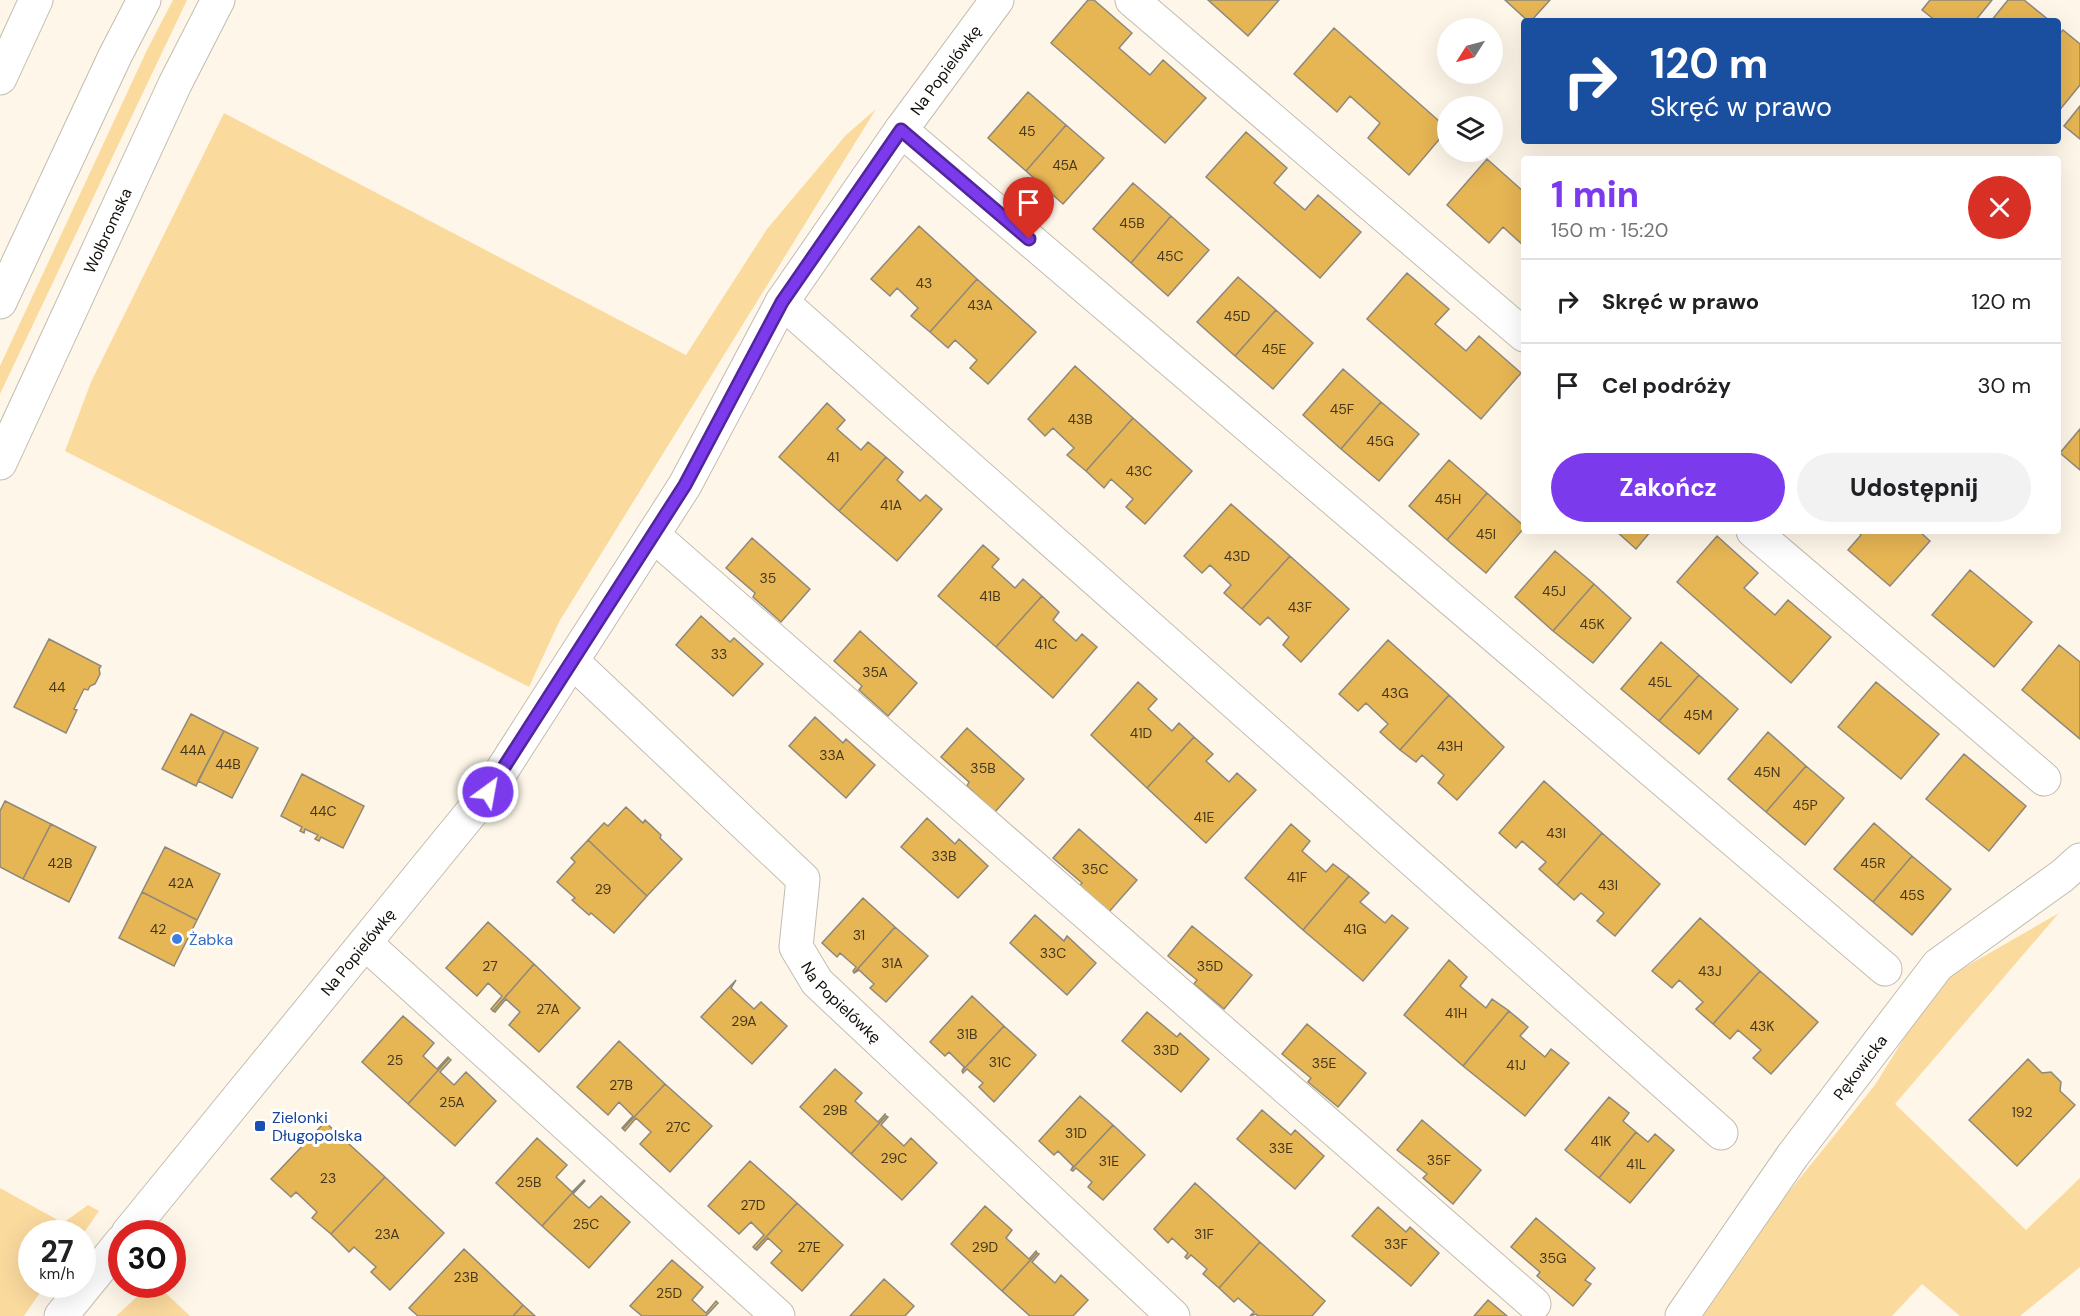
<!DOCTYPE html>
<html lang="pl">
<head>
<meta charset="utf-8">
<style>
	body { margin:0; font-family:"DM Sans",sans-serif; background:#f2f2f2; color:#202124; height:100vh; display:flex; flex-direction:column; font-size:22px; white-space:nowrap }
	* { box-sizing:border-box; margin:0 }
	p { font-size:20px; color:#757577 }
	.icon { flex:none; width:33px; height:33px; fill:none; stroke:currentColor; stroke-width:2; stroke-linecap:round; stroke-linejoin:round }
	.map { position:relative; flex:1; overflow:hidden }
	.sheet { position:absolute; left:1521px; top:156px; width:540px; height:378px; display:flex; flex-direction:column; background:#fff; border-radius:6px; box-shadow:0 6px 24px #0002 }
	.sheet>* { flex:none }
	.hud { position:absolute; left:1521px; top:18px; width:540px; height:126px; border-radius:6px; box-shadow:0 6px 24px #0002; background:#1a4fa0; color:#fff; overflow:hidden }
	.needle { width:39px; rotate:234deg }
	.buttons { position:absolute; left:1437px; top:18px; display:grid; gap:12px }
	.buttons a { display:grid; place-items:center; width:66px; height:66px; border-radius:50%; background:#fff; box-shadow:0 6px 24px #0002; font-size:30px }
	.speed { position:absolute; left:18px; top:1220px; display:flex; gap:12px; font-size:30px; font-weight:700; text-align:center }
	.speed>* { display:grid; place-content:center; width:78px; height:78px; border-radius:50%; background:#fff; box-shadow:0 6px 24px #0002; line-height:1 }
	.speed small { font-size:15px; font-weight:400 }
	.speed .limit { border:9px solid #d22; background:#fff; color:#111 }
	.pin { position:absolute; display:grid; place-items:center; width:51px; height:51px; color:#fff; margin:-62px -26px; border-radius:50% 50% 50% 0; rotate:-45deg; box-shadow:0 0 6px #0007 }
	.pin .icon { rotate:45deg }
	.me { position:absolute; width:66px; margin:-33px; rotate:32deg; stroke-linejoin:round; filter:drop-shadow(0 0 4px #0008) }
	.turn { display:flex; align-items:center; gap:21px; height:126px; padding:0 30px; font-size:27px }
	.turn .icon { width:78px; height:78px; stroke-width:2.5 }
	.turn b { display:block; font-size:42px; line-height:51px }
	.round { display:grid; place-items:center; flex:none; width:63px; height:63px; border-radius:32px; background:#f2f2f2 }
	.head { display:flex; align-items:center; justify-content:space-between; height:102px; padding:0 30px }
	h1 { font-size:36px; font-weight:800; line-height:45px; color:#7c3aed }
	.button { display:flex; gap:12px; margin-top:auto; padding:12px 30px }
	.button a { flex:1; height:69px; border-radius:36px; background:#7c3aed; color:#fff; font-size:24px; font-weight:800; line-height:69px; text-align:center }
	.button a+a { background:#f2f2f2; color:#202124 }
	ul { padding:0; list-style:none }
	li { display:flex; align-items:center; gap:18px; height:84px; padding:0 30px; border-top:2px solid #e0e0e0 }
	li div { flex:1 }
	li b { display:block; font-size:22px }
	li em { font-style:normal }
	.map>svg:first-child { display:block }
</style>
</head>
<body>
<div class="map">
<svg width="2080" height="1316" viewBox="0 0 2080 1316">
	<rect width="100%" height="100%" fill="#fef7e9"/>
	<!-- green -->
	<path fill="#fbda9e" d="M173,0H187L0,394V366L147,50Z
		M876,109L559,622L529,687L65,451L91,382L224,113L686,355L767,229L846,135Z
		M2059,913L1895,1104L2026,1230L2080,1178V1267L2020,1316H1960L1922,1284L1892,1316H1697L1699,1303L1875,1085L1939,982Z
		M0,1188L63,1223L88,1205L99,1211L83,1234L32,1233V1284H46L24,1316H0Z
		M151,1284H156L190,1316H116Z"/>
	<!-- building -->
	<path fill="#e6b554" stroke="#8e887b" stroke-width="1.5" d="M1088,0H1094L1132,33L1119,48L1150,75L1163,60L1206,98L1165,143L1051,43Z
		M1208,0H1279L1248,36Z
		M1505,0H1550L1531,21H1528Z
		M1930,0H1992L1975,21H1936L1922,10Z
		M2008,0H2024L2050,21H1991Z
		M1334,28L1448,129L1409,175L1368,138L1380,123L1350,96L1337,112L1294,74Z
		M2063,30L2080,44V85L2058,112V35Z
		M1028,92L1066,125L1026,171L988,138Z
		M2080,106V139L2064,126Z
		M1066,125L1104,158L1063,204L1026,171Z
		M1246,132L1287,168L1274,183L1305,210L1318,195L1361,232L1320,278L1206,177Z
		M1487,159L1524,192V246L1503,227L1489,243L1447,205Z
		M1133,183L1171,216L1131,263L1093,229Z
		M1171,216L1209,250L1168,296L1131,263Z
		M919,226L977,279L930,332L911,316L918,308L897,288L890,296L871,279Z
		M1407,273L1449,309L1435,324L1466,351L1479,336L1521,373L1481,419L1367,319Z
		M1238,277L1276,310L1235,356L1197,322Z
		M977,279L1036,332L988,384L970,368L977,360L955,340L948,348L930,332Z
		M1276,310L1313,343L1273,389L1235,356Z
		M1075,366L1133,418L1086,471L1067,455L1074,448L1053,428L1045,436L1028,419Z
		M1343,369L1381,402L1341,449L1303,415Z
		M1381,402L1419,434L1379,481L1341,449Z
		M827,403L845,420L837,429L861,450L868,442L886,457L839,511L779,457Z
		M1133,418L1192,471L1145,524L1126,507L1133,499L1111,479L1104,488L1086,471Z
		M2080,429V470L2060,453Z
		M886,457L903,472L897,480L920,501L926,495L942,509L897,561L839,511Z
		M1449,460L1487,493L1447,540L1409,506Z
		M1487,493L1524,526V528L1486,573L1447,540Z
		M1231,504L1290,556L1242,609L1224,593L1231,585L1210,565L1202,573L1184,556Z
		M1616,531H1651L1636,549Z
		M1857,531H1919L1930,541L1890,586L1848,550L1861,535Z
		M1717,536L1758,573L1744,588L1775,615L1788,600L1831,637L1791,683L1677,582Z
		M752,538L810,589L781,622L753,597L755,593L726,568Z
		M983,545L999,559L992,567L1015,588L1023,579L1042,596L996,647L938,596Z
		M1555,551L1594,584L1553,631L1515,597Z
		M1290,556L1349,609L1301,662L1283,645L1289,637L1268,617L1260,625L1242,609Z
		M1970,570L2032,622L1994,667L1932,615Z
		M1594,584L1631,618L1593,663L1553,631Z
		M1042,596L1059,612L1053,620L1076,641L1082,634L1097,647L1053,698L996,647Z
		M701,616L730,642L734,638L763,664L733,696L676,645Z
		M860,631L917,683L888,716L859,690L862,686L834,661Z
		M49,639L101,666L99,669L100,674L95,684L90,686L88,690L84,689L74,709L77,710L66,733L14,707Z
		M1388,640L1449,695L1400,750L1380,732L1388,724L1366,703L1358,711L1339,694Z
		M1661,642L1699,675L1659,721L1621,689Z
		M2059,645L2080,662V739L2022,690Z
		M1699,675L1738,709L1699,754L1659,721Z
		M1138,682L1157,699L1148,709L1172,731L1179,723L1194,737L1147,788L1091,735Z
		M1876,682L1939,734L1901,779L1838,727Z
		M1449,695L1504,747L1457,800L1438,783L1444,775L1422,755L1416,762L1400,750Z
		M191,714L224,731L196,786L162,769Z
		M815,717L843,743L846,739L875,765L846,798L789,746Z
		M967,728L1024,779L995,812L967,786L969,782L941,757Z
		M224,731L258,748L232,798L198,781Z
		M1768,732L1806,766L1766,812L1728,779Z
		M1194,737L1213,754L1206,761L1229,782L1237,773L1256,790L1206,843L1147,788Z
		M1964,754L2026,806L1989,851L1926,799Z
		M1806,766L1844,798L1805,845L1766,812Z
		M302,774L364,806L343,848L321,837L319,841L315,839L318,835L305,829L304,833L300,831L302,827L281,816Z
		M1544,781L1602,833L1557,885L1539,869L1546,862L1522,841L1516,848L1499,833Z
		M5,801L51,824L23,879L0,867V811Z
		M626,807L643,823L645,820L661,835L660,838L682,859L647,896L588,840L604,823L608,826Z
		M927,818L955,844L959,839L988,866L958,898L901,847Z
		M1874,823L1912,856L1873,902L1834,869Z
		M51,824L96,847L69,902L23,879Z
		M1291,824L1310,841L1302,851L1326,872L1333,864L1349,876L1303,930L1245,878Z
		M1079,829L1137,880L1108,913L1079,886L1082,883L1053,858Z
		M1602,833L1660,884L1615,936L1597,921L1604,913L1581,893L1574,900L1557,885Z
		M588,840L647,896L614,933L591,913L589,915L572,900L575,898L557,882L575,862L571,858Z
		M165,847L220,874L197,920L142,892Z
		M1912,856L1951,889L1912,935L1873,902Z
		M1349,876L1369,893L1360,902L1385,923L1392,915L1408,928L1363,981L1303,930Z
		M142,892L197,920L174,966L119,938Z
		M863,898L895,927L854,973L853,971L856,967L840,953L837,957L822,943Z
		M1035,915L1064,941L1067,936L1096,963L1067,995L1010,943Z
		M1700,918L1760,971L1713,1024L1696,1009L1703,1002L1679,980L1672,988L1652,971Z
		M488,922L534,964L493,1011L491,1009L502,996L488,983L477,996L446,968Z
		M1192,926L1252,975L1224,1009L1194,984L1197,980L1168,956Z
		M895,927L928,956L886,1002L870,988L874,984L859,970L854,973Z
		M1449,960L1467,977L1460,986L1486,1008L1492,999L1509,1011L1463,1066L1404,1015Z
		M534,964L580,1008L539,1052L509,1025L520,1012L506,999L495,1012L493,1011Z
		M1760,971L1818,1022L1771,1074L1753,1058L1761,1050L1738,1030L1730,1039L1713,1024Z
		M736,980L731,988L754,1009L761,1002L787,1026L752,1064L701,1017Z
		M972,996L1004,1026L962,1071L964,1067L949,1052L945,1056L930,1042Z
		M1509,1011L1528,1027L1520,1036L1545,1057L1551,1049L1569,1063L1525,1116L1463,1066Z
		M1147,1012L1177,1037L1180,1033L1209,1059L1181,1092L1122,1041Z
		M403,1016L434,1043L423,1056L437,1069L448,1057L449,1058L408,1104L362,1062Z
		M1307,1024L1366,1073L1338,1107L1308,1082L1311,1078L1282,1054Z
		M1004,1026L1036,1055L994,1102L979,1087L983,1083L967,1069L963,1073L962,1071Z
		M619,1041L665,1084L623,1129L622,1128L633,1116L619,1102L608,1115L577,1087Z
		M449,1058L451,1060L440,1072L454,1085L466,1072L496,1101L455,1146L408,1104Z
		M2028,1059L2042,1073L2051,1072L2061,1082L2060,1091L2075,1105L2017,1166L1969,1120Z
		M835,1069L862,1093L855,1101L878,1122L885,1114L886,1116L851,1154L800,1107Z
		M665,1084L712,1126L670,1172L640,1144L651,1132L636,1118L625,1131L623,1129Z
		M1080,1096L1113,1125L1071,1170L1073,1166L1058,1151L1054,1155L1039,1141Z
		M1609,1097L1629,1113L1623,1121L1636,1132L1599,1178L1565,1150Z
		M1262,1110L1291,1135L1295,1130L1324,1156L1295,1189L1237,1139Z
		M886,1116L888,1117L881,1125L904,1146L911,1138L937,1163L902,1200L851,1154Z
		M1422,1120L1481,1170L1453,1204L1423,1178L1427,1174L1397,1150Z
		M325,1122L385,1177L331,1234L312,1218L317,1212L296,1192L291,1197L271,1179Z
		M1113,1125L1145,1155L1103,1200L1088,1187L1092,1182L1076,1168L1073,1171L1071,1170Z
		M1636,1132L1648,1142L1655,1134L1674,1150L1630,1203L1599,1178Z
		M537,1138L567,1165L556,1177L572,1192L584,1180L542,1226L496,1183Z
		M750,1161L797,1203L755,1249L753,1247L764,1235L751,1222L739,1234L708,1206Z
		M385,1177L444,1233L390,1290L371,1272L376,1267L354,1247L349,1252L331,1234Z
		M584,1180L585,1181L573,1194L589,1208L601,1196L630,1222L589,1268L542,1226Z
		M1195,1183L1260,1242L1219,1288L1203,1274L1207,1269L1191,1255L1187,1259L1185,1257L1188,1253L1172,1238L1168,1243L1154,1229Z
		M797,1203L843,1245L802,1291L771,1263L782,1251L768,1238L757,1250L755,1249Z
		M985,1206L1012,1230L1006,1238L1029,1259L1036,1251L1037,1253L1002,1291L951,1244Z
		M1378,1207L1406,1232L1410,1227L1439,1253L1411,1286L1352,1236Z
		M1536,1218L1595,1268L1585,1280L1591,1284L1573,1306L1537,1276L1540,1272L1511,1247Z
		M1260,1242L1325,1301L1312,1316H1258L1256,1314L1250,1316L1254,1312L1238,1298L1234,1302L1219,1288Z
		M464,1249L523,1305L513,1316H418L409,1308Z
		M1037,1253L1039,1254L1032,1262L1055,1283L1061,1275L1088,1300L1073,1316H1030L1002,1291Z
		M672,1260L703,1287L692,1300L706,1313L716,1301L718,1303L706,1316H642L630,1306Z
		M884,1279L914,1306L905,1316H850Z
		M1488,1300L1507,1316H1474Z
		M523,1305L535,1316H513Z"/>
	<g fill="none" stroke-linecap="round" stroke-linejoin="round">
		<!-- minor casing -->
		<g stroke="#c3bcaf" stroke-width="35">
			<g id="minor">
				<path d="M1132,0L1524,335"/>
				<path d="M0,78L36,0"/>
				<path d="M901,130L1885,969"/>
				<path d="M782,302L1721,1133"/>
				<path d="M1753,531L2044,779"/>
				<path d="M653,535L1534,1304"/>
				<path id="s1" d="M572,661L803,879L796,947L817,982L1173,1316"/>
				<path d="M365,943L778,1316"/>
				<path id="s2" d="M128,1233L488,792L685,485L782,302L901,130L997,0"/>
				<path d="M61,1316L122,1241"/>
				<path id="s3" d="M1682,1316L1793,1155L1938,965L2062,876L2080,860"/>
			</g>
		</g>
		<!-- major casing -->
		<g stroke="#c3bcaf" stroke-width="35">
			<g id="major">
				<path d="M0,302L115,56L144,0"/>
				<path id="s4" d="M0,463L175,84L218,0"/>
			</g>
		</g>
		<!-- minor -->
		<use href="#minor" stroke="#fff" stroke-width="33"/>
		<!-- major -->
		<use href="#major" stroke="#fff" stroke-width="33"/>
	</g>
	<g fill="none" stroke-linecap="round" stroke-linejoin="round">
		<!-- route casing -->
		<g stroke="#51269a" stroke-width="15">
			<path id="route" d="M488,792L685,485L782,302L901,130L1029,239"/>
		</g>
		<!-- route -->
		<use href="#route" stroke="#7c3aed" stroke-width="10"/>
	</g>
	<!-- markers -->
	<circle fill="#3f7fe0" stroke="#fff" stroke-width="2" cx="177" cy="939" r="6"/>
	<rect fill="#1a4fb4" stroke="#fff" stroke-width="2" x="254" y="1120" width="12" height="12" rx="3"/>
	<g text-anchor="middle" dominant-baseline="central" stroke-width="6" stroke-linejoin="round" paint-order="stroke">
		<!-- number labels -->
		<g font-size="14" fill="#46381c">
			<text x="1027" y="131">45</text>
			<text x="1065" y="165">45A</text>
			<text x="1132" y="223">45B</text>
			<text x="1170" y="256">45C</text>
			<text x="924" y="283">43</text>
			<text x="980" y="305">43A</text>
			<text x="1237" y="316">45D</text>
			<text x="1274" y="349">45E</text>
			<text x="1342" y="409">45F</text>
			<text x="1080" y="419">43B</text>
			<text x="1380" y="441">45G</text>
			<text x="833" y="457">41</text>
			<text x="1139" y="471">43C</text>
			<text x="1448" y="499">45H</text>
			<text x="891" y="505">41A</text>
			<text x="1486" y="534">45I</text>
			<text x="1237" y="556">43D</text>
			<text x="768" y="578">35</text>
			<text x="1554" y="591">45J</text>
			<text x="990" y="596">41B</text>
			<text x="1300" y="607">43F</text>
			<text x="1592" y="624">45K</text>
			<text x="1046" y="644">41C</text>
			<text x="719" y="654">33</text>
			<text x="875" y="672">35A</text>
			<text x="1660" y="682">45L</text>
			<text x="57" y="687">44</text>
			<text x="1395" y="693">43G</text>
			<text x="1698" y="715">45M</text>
			<text x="1141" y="733">41D</text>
			<text x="1450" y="746">43H</text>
			<text x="193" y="750">44A</text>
			<text x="832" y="755">33A</text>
			<text x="228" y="764">44B</text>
			<text x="983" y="768">35B</text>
			<text x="1767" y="772">45N</text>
			<text x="1805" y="805">45P</text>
			<text x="323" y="811">44C</text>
			<text x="1204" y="817">41E</text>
			<text x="1556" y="833">43I</text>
			<text x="944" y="856">33B</text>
			<text x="60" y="863">42B</text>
			<text x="1873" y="863">45R</text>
			<text x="1095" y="869">35C</text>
			<text x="1297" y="877">41F</text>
			<text x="181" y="883">42A</text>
			<text x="1608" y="885">43I</text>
			<text x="603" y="889">29</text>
			<text x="1912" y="895">45S</text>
			<text x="158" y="929">42</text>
			<text x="1355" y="929">41G</text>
			<text x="859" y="935">31</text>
			<text x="1053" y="953">33C</text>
			<text x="892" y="963">31A</text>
			<text x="490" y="966">27</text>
			<text x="1210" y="966">35D</text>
			<text x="1710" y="971">43J</text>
			<text x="548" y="1009">27A</text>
			<text x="1456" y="1013">41H</text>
			<text x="744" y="1021">29A</text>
			<text x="1762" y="1026">43K</text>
			<text x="967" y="1034">31B</text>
			<text x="1166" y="1050">33D</text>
			<text x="395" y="1060">25</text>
			<text x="1000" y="1062">31C</text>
			<text x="1324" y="1063">35E</text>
			<text x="1516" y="1065">41J</text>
			<text x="621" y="1085">27B</text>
			<text x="452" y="1102">25A</text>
			<text x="835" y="1110">29B</text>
			<text x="2022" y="1112">192</text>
			<text x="678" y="1127">27C</text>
			<text x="1076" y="1133">31D</text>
			<text x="1601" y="1141">41K</text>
			<text x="1281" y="1148">33E</text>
			<text x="894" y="1158">29C</text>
			<text x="1439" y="1160">35F</text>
			<text x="1109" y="1161">31E</text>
			<text x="1636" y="1164">41L</text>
			<text x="328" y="1178">23</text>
			<text x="529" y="1182">25B</text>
			<text x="753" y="1205">27D</text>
			<text x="586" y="1224">25C</text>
			<text x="387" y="1234">23A</text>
			<text x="1204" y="1234">31F</text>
			<text x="1396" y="1244">33F</text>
			<text x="809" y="1247">27E</text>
			<text x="985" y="1247">29D</text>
			<text x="1553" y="1258">35G</text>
			<text x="466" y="1277">23B</text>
			<text x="669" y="1293">25D</text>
		</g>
		<!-- street labels -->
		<g font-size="16" fill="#110f0a" stroke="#fff">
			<text stroke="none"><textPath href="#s2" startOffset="1425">Na Popielówkę</textPath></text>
			<text stroke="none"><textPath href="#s4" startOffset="256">Wolbromska</textPath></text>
			<text stroke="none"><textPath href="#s2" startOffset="363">Na Popielówkę</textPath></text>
			<text stroke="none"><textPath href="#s1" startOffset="458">Na Popielówkę</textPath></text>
			<text stroke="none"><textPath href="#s3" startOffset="306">Pękowicka</textPath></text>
		</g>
		<!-- shop labels -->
		<g font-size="16" fill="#366cbe" stroke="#fff" text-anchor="start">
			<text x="189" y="939">Żabka</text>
		</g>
		<!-- transit labels -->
		<g font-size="16" fill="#164399" stroke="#fff" text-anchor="start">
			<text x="272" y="1117">Zielonki<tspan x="272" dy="18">Długopolska</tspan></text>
		</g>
	</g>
</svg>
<div class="buttons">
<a><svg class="needle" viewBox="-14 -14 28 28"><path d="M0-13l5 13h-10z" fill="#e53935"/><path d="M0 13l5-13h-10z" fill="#757577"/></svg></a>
<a><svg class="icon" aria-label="layers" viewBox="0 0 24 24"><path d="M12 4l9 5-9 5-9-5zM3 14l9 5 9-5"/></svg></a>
</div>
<div class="speed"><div>27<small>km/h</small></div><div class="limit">30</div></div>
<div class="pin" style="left:1029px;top:239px;background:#d93025"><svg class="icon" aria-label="arrive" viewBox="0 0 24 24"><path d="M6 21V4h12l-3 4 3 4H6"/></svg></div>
<svg class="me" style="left:488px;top:792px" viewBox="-20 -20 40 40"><circle r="17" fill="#7c3aed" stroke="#fff" stroke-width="3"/><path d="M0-11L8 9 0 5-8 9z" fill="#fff"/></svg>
<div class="hud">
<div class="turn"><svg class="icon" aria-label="right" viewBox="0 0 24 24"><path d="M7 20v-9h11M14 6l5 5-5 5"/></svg><div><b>120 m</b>Skręć w prawo</div></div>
</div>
<section class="sheet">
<div class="head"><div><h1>1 min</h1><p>150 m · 15:20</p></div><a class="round" style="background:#d93025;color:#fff"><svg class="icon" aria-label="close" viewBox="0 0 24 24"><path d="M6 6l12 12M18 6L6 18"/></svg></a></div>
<ul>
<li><svg class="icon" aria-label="right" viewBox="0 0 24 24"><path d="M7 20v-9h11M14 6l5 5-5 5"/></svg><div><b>Skręć w prawo</b></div><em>120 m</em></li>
<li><svg class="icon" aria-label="arrive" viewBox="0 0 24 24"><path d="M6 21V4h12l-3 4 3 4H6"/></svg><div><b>Cel podróży</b></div><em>30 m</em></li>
</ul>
<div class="button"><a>Zakończ</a><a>Udostępnij</a></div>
</section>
</div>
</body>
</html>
